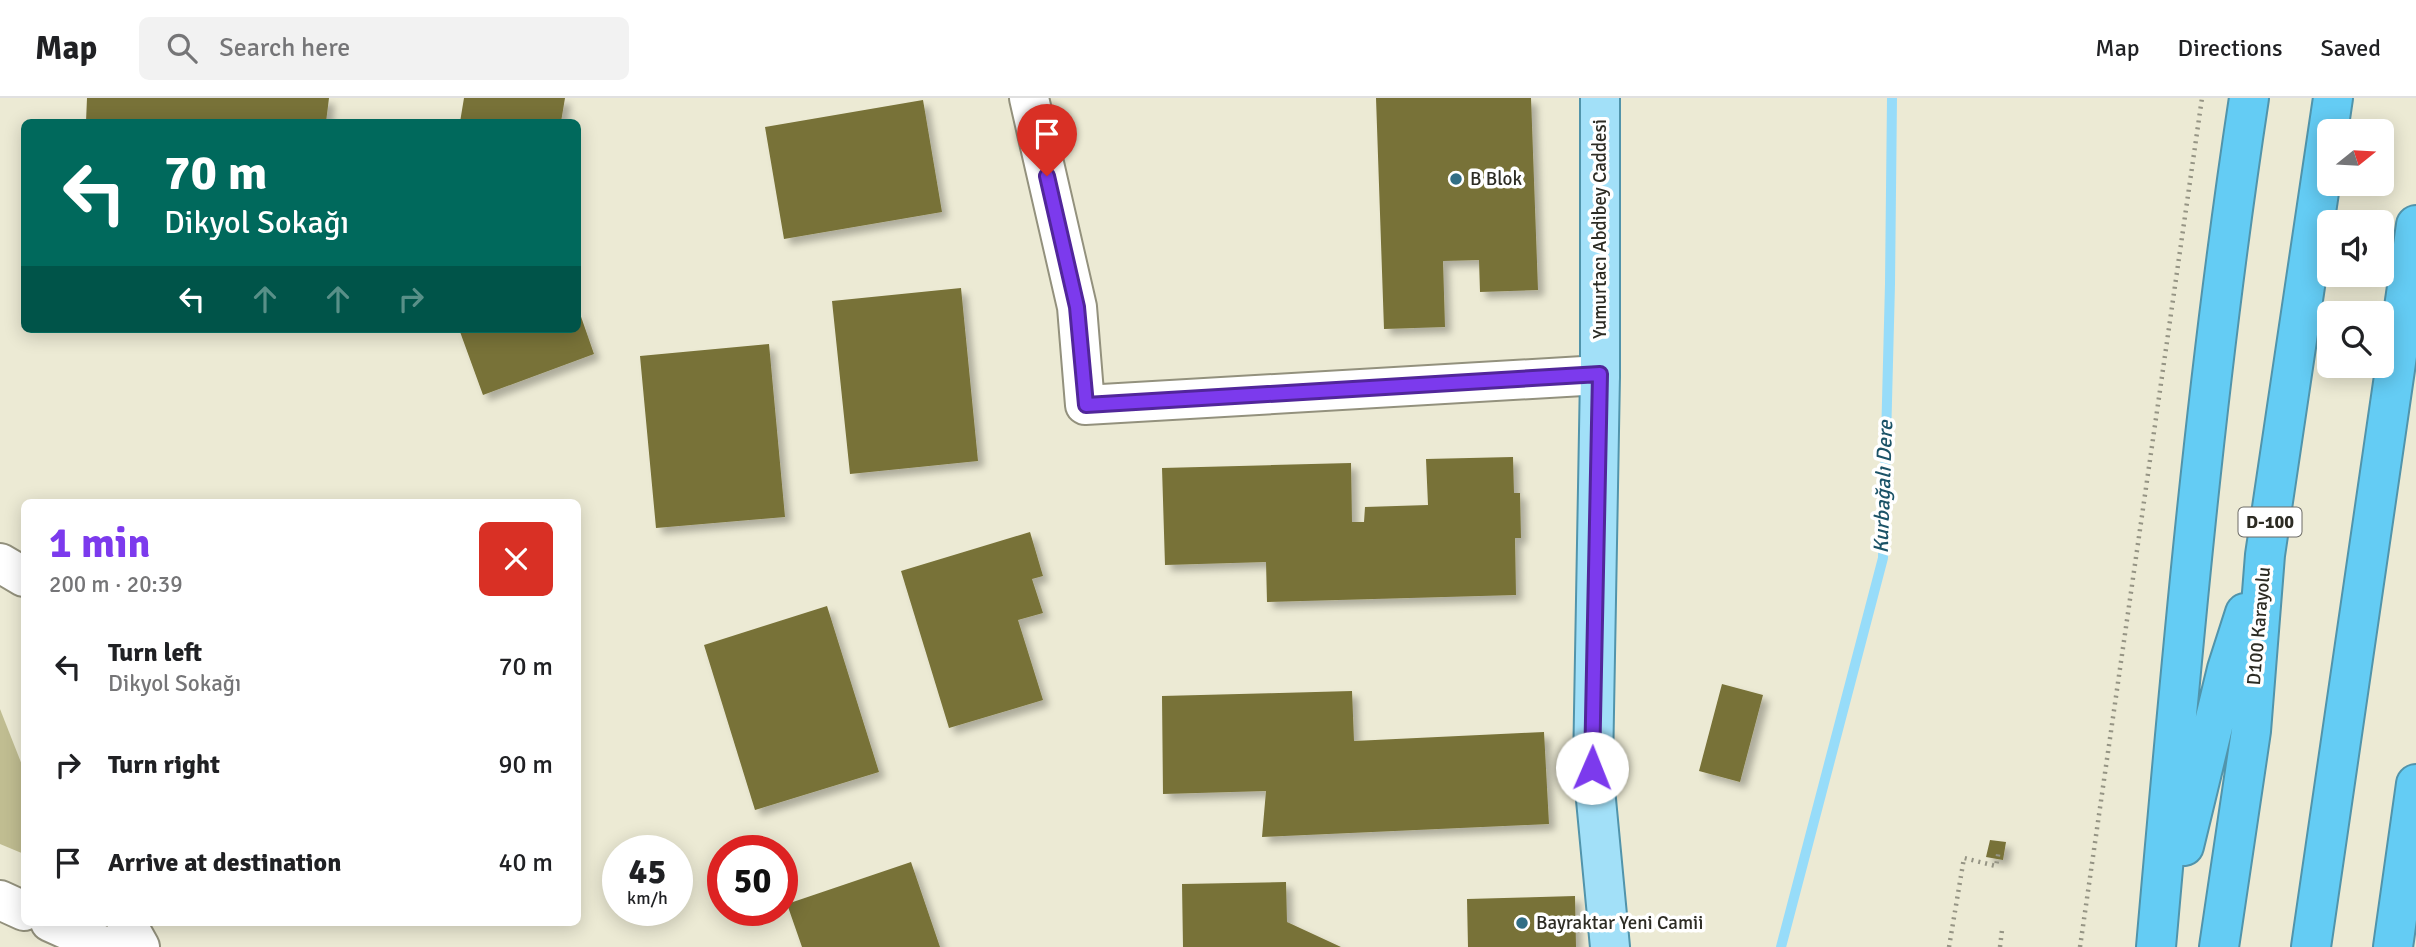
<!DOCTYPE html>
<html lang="en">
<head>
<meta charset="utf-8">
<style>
	body { margin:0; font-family:Signika,sans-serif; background:#f2f2f2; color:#202124; height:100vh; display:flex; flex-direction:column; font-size:26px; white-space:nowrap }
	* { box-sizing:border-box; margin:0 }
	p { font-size:23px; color:#757577 }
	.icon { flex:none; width:38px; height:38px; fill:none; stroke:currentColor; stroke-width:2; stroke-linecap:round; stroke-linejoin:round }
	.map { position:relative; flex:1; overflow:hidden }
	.details { position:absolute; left:21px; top:401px; width:560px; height:427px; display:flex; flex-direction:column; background:#fff; border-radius:10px; box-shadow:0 4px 18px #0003 }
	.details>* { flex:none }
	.guide { position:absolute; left:21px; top:21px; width:560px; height:214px; border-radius:10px; box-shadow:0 4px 18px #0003; background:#00695c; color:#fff; overflow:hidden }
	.needle { width:46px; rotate:72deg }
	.tools { position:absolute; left:2317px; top:21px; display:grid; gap:14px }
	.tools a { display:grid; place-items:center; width:77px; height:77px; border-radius:10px; background:#fff; box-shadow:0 4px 18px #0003; font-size:35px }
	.speed { position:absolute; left:602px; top:737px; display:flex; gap:14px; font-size:35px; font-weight:700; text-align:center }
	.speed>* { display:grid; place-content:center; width:91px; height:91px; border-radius:50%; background:#fff; box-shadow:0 4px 18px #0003; line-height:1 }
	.speed small { font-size:18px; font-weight:400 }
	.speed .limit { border:10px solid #d22; background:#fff; color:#111 }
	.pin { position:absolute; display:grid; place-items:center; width:60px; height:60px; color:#fff; margin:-72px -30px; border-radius:50% 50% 50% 0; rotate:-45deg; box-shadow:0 0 7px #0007 }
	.pin .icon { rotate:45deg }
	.me { position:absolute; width:77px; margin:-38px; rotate:1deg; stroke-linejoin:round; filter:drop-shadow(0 0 5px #0008) }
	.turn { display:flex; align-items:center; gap:24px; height:147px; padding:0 28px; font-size:32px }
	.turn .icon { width:91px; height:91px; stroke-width:2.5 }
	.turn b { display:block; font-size:49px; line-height:60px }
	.lanes { display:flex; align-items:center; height:66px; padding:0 28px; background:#0003; justify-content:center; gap:35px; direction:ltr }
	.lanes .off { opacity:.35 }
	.round { display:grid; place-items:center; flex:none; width:74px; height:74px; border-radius:10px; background:#f2f2f2 }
	.summary { display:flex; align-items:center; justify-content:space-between; height:119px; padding:0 28px }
	h1 { font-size:42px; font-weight:700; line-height:52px; color:#7c3aed }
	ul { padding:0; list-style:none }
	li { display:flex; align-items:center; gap:21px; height:98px; padding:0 28px }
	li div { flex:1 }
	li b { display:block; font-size:26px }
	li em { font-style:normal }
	header { display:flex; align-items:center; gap:42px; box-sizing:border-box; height:98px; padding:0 35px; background:#fff; border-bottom:2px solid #e0e0e0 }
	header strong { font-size:33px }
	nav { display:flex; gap:38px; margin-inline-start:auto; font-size:24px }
	.search { width:490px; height:63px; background:#f2f2f2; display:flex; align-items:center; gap:18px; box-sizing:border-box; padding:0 24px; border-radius:10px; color:#757577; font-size:26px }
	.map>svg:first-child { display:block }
</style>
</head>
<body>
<header>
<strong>Map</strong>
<div class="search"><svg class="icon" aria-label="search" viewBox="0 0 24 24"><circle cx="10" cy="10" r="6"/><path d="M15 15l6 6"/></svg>Search here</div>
<nav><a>Map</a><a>Directions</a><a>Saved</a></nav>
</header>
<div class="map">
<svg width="2416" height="849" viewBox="0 0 2416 849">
	<defs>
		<filter id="shadow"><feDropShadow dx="6" dy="6" stdDeviation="3.5" flood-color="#0004"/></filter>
	</defs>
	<rect width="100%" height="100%" fill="#ecead4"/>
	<!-- green -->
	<path fill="#c0bd91" d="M0,611L24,672V756L0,746Z"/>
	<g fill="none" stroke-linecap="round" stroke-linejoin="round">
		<!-- stream -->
		<path stroke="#97dcf9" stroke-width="10" d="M1781,849L1883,460L1890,186L1892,0"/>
	</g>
	<!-- building -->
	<path fill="#787238" filter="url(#shadow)" d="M87,0H329L326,24H86Z
		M464,0H565L561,24H460Z
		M1376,0H1531L1538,192L1480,194L1479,162L1443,163L1445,229L1384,231Z
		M923,2L942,114L784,141L765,29Z
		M961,190L978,363L850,376L832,203Z
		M578,210L594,256L483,297L459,231H578Z
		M769,246L785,419L656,430L640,258Z
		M1513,359L1514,395H1520L1521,440H1515L1516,497L1267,504L1266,464L1165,467L1162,370L1351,365L1352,424H1364L1365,409L1428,407L1426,361Z
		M1030,434L1043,478L1032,481L1043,515L1018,522L1043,602L949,630L901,473Z
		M827,508L879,674L755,712L704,547Z
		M1722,586L1763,597L1740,684L1699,673Z
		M1352,593L1354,643L1544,634L1549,726L1262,739L1266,693L1163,696L1162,598Z
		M1990,742L2006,744L2003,762L1986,759Z
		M911,764L940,849H802L787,806Z
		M1286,784L1287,824L1341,849H1183L1182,786Z
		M1575,798L1576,849H1468L1467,801Z"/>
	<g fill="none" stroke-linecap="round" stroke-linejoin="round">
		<!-- minor casing -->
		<g stroke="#93917d" stroke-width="42">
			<path id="minor" d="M1029,0L1077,209L1085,307L1600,277
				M0,465L24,479
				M0,802L24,813
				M50,824L106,849
				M126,824L140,849"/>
		</g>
		<!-- major casing -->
		<g stroke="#5194ab" stroke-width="42">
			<path id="major" d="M1600,0V277L1593,670L1610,849"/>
		</g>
		<!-- highway casing -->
		<g stroke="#5194ab" stroke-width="42">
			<path id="highway" d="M2184,748L2227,571L2245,515
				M2156,849C2181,565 2206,282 2249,0
				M2219,849L2251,633L2265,457L2333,0
				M2311,849L2416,127
				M2393,849L2416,686"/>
		</g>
		<!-- path -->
		<path stroke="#959484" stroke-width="4.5" stroke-dasharray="2 5" stroke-linecap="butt" d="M1949,849L1964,760L1996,768L1999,752
			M2000,849L2002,832
			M2080,849L2202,0"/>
		<!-- minor -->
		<use href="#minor" stroke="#fff" stroke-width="38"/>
		<!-- major -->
		<use href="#major" stroke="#a2e0f8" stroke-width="38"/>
		<!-- highway -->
		<use href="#highway" stroke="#64ccf4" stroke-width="38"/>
	</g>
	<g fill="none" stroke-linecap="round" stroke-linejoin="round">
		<!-- route casing -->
		<g stroke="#51269a" stroke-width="18">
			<path id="route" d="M1047,78L1077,209L1086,307L1600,276L1592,670"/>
		</g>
		<!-- route -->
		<use href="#route" stroke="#7c3aed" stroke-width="12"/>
	</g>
	<!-- markers -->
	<g fill="#316e85" stroke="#fff" stroke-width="2.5">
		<circle cx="1456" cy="81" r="7"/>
		<circle cx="1522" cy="825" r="7"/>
	</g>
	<g text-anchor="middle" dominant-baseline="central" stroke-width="7" stroke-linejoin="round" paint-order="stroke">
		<!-- shield labels -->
		<rect fill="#fff" stroke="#6c6b66" stroke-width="2" x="2238.5" y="409.5" width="63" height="29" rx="5"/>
		<g font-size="18" font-weight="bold" fill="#2d2c24">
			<text x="2270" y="424">D-100</text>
		</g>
		<!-- poi labels -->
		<g font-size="19" fill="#2d2c24" stroke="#fff" text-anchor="start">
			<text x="1470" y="81">B Blok</text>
			<text x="1536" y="825">Bayraktar Yeni Camii</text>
		</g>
		<!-- street labels -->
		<g font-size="19" fill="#2d2c24" stroke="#fff">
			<text transform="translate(1600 131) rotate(-90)">Yumurtacı Abdibey Caddesi</text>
			<text transform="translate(2259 528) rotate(-85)">D100 Karayolu</text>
		</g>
		<!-- water labels -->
		<g font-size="21" font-style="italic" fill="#1b5367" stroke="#fff">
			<text transform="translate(1883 389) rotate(-88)">Kurbağalı Dere</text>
		</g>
	</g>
</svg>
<div class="tools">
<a><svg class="needle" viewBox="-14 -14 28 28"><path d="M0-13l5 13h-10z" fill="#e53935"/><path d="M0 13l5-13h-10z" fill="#757577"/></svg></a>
<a><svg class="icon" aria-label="sound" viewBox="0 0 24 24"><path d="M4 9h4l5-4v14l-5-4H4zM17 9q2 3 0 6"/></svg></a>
<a><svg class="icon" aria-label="search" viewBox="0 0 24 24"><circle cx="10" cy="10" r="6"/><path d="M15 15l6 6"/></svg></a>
</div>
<div class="speed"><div>45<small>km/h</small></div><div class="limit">50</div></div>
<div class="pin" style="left:1047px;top:78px;background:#d93025"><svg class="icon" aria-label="arrive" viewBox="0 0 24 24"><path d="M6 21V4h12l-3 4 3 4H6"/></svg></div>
<svg class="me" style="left:1592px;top:670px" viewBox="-20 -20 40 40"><circle r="19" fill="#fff"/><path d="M0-13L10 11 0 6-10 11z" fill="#7c3aed"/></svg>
<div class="guide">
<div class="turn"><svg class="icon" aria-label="left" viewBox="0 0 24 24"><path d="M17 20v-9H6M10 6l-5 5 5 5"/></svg><div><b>70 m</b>Dikyol Sokağı</div></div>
<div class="lanes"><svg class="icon" aria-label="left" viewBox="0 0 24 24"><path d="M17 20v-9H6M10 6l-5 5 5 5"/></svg><svg class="icon off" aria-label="ahead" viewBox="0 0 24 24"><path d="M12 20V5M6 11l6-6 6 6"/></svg><svg class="icon off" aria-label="ahead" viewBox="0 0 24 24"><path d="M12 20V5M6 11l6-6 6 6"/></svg><svg class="icon off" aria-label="right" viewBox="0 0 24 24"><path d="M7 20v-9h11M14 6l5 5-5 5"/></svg></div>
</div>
<section class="details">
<div class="summary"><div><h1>1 min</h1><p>200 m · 20:39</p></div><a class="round" style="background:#d93025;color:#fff"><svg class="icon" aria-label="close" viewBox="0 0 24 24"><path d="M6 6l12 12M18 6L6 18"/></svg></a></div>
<ul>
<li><svg class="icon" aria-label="left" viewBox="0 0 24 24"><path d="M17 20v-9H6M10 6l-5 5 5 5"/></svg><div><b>Turn left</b><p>Dikyol Sokağı</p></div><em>70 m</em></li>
<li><svg class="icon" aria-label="right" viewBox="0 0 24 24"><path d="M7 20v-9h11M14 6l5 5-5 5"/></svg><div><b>Turn right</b></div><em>90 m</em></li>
<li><svg class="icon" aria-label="arrive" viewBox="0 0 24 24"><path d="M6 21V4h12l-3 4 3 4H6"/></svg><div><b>Arrive at destination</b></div><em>40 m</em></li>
</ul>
</section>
</div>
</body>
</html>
